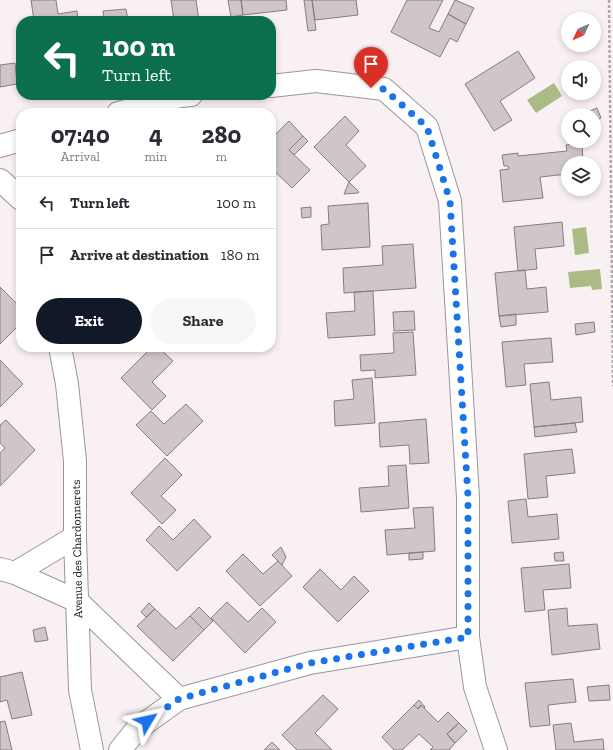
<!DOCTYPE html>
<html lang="en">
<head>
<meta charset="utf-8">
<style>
	body { margin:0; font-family:"Zilla Slab",serif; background:#f7f7f7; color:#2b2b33; height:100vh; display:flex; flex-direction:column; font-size:15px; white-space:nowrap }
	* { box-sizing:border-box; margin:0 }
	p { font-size:13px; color:#7c7c81 }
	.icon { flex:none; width:22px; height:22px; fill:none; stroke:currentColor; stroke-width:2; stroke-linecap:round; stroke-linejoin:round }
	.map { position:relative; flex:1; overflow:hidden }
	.details { position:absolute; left:16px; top:108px; width:260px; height:244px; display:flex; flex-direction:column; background:#fff; border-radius:16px; box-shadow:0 2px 6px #0003 }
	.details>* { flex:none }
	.top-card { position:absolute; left:16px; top:16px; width:260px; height:84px; border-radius:16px; box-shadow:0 2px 6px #0003; background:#0b6e4f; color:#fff; overflow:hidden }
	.needle { width:26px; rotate:226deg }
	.fabs { position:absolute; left:561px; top:12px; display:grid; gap:8px }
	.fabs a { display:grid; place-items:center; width:40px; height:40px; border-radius:50%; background:#fff; box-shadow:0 2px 6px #0003; font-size:20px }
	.pin { position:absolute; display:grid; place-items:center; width:34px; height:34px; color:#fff; margin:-41px -17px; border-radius:50% 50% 50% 0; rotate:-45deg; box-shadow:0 0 4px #0007 }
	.pin .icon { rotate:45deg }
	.me { position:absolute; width:44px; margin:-22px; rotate:54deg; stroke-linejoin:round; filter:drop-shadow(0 0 3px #0008) }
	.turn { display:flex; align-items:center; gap:14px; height:84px; padding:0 20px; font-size:18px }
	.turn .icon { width:52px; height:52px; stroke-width:2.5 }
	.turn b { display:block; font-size:28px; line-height:34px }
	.eta { display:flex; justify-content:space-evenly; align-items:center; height:68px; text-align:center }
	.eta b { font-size:24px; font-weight:800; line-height:28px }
	.cta { display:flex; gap:8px; margin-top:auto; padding:8px 20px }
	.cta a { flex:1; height:46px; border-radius:24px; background:#111827; color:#fff; font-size:16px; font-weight:800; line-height:46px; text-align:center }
	.cta a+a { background:#f7f7f7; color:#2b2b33 }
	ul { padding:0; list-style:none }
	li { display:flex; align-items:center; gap:12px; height:52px; padding:0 20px; border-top:1px solid #e1e1e2 }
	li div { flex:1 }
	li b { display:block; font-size:15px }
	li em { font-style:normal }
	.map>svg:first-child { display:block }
</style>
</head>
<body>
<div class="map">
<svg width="613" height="750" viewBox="0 0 613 750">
	<rect width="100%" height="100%" fill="#f9f0f4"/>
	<!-- water -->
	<path fill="#aabb85" d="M554,83L562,96L536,113L527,100Z
		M586,227L589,253L575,255L572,229Z
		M600,269L602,289L592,290L591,286L570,288L568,272Z"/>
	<!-- building -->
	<path fill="#cfc6ca" stroke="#857d81" d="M31,0H56L58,14L77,11L78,21H34Z
		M171,0H196L199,21H174Z
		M228,0H241L243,15L231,17Z
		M241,0H286L287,10L243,15Z
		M304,0H312L316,30L308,31Z
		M312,0H356L358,15L315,20Z
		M407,0H443L429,28L439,32L448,14L466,24L457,42L450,38L440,57L391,32Z
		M455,0L474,8L466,24L448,14Z
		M126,9L128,21H104L103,11Z
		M518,51L535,78L500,101L512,120L494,131L465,84Z
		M15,63L17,84L0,87V65Z
		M597,108L601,118L594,121V115H583V114Z
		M345,116L359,131L346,145L366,166L349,182L314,147Z
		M289,121L303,136L289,150L310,170L292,188L271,168V139Z
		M303,136L308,141L294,155L289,150Z
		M582,143L583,163H568V174L540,177L543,198L503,202L500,170L509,169L508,166H504L502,155L518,153V156L567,151L566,145Z
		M349,182L359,192L358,193L344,194Z
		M368,203L370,247L322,250L321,225L329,224L328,206Z
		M311,207V217L302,218L301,208Z
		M562,222L564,246L535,249L537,269L518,271L514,227Z
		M413,244L416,288L344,293L343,268L383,265L382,246Z
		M525,270L527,289L546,287L548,312L499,316L495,273Z
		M0,287L21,308V323L0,344Z
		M373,291L375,335L328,338L326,313L355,311L354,292Z
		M414,311L415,330L394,331L393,312Z
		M516,314V325L501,327L499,316Z
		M594,322L595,332L576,335L575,324Z
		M413,332L416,375L375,378V370L361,371L360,355L394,353L393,333Z
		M551,338L553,362L524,364L526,385L506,387L502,342Z
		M152,347H158L173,361L152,382L166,396L152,410L121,378Z
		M0,360L23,384L0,407Z
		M372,378L375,423L335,426L334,401L354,399L352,380Z
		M549,382L551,400L581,397L583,422L534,427L530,384Z
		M186,404L203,421L167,456L136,425L151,411L164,424Z
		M426,419L429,463L410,464L409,445L380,447L379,423Z
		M6,420L35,450L0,486V453L5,448L0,443V425Z
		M575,423L577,432L535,437L534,427Z
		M572,449L575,473L546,476L548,497L528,499L524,454Z
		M165,458L182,475L161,496L176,510L162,524L131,493Z
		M406,465L409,508L361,512L359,488L389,486L388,466Z
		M526,499L528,517L557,514L559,539L512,543L508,501Z
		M433,507L435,551L387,555L385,530L415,528L413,508Z
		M194,519L211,537L177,571L146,540L159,526L173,540Z
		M281,547L286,557L282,565L272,555Z
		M423,552V559L409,560V553Z
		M563,552L564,561H555L554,553Z
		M243,554L263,574L278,561L292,576L260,606L226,571Z
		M569,564L571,588L543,590L545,610L525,612L521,568Z
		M320,569L341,590L354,576L369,591L338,622L303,587Z
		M227,602L248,622L262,608L276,622L245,653L211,618Z
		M149,603L155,609L146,617L141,612Z
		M199,607L213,621L204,630L190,616Z
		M567,608L568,626L597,624L600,649L552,655L548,610Z
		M155,609L176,629L190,616L204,630L173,661L137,626Z
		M45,627L48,640L35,642L33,630Z
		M22,672L32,715L12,719L7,700L0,702V677Z
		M573,679L576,702L548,705L550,725L530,727L525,683Z
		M609,685L610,700L589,701L587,687Z
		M323,695L338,709L315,733L332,750H297L282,735Z
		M419,700L425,707L424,708L421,705L418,709L414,705Z
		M414,705L418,709L421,705L438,722L448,712L459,723L447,734L455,743L449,750H430L433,747L419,734L402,750H394L382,737Z
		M5,721L12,750H0V722Z
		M459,723L467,731L455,743L447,734Z
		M571,723L574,742L603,739L604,750H556L553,725Z
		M272,742L280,750H264Z"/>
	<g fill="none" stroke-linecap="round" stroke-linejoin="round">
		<!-- minor casing -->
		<g stroke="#9e9599" stroke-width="24">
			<path id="minor" d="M271,86L316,81L384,89L427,127L450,201L468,497V637L475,687L496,750
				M118,113L181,96L191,95
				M0,146L21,140
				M0,180L21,199
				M60,347L67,384L75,461V537L80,690L92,750
				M0,569L15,573L77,601L179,699
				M15,573L75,537
				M120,750L137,729L179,699L310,663L468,637"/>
		</g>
		<!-- path -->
		<path stroke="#afa8ab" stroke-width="2.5" stroke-dasharray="3 2" stroke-linecap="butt" d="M609,0L613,386"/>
		<!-- minor -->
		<use href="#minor" stroke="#fff" stroke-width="22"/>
	</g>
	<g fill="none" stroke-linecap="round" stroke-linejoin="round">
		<!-- route -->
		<path stroke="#1a73e8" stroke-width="7" stroke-dasharray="0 12.6" d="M147,721L179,699L310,663L468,637V497L450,201L427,127L384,89L371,88"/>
	</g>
	<g text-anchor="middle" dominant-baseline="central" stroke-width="3" stroke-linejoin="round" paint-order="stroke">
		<!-- street labels -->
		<g font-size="12" fill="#120f10" stroke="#fff">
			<text transform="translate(77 549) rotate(-91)">Avenue des Chardonnerets</text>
		</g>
	</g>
</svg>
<div class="fabs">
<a><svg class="needle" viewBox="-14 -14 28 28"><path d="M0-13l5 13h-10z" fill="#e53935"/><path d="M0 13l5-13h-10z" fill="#7c7c81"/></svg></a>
<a><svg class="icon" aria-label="sound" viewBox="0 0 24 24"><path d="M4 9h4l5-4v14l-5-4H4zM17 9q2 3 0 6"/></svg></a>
<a><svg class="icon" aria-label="search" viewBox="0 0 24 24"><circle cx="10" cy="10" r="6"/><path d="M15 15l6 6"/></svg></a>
<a><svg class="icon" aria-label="layers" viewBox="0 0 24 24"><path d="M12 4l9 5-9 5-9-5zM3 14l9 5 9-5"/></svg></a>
</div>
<div class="pin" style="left:371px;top:88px;background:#d93025"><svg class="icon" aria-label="arrive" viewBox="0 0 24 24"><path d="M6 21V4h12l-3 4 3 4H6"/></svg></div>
<svg class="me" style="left:147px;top:721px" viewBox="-20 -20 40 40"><path d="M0-17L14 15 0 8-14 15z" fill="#1a73e8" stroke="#fff" stroke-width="4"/></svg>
<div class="top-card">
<div class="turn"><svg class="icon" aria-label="left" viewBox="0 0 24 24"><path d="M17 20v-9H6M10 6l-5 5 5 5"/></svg><div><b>100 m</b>Turn left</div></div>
</div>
<section class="details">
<div class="eta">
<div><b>07:40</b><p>Arrival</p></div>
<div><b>4</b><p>min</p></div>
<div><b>280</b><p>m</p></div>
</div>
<ul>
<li><svg class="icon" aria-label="left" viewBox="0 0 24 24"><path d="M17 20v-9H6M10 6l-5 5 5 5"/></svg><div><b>Turn left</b></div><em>100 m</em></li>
<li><svg class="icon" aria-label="arrive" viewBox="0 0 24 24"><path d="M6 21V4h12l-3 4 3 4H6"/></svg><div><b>Arrive at destination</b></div><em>180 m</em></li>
</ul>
<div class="cta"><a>Exit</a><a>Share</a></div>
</section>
</div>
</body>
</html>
